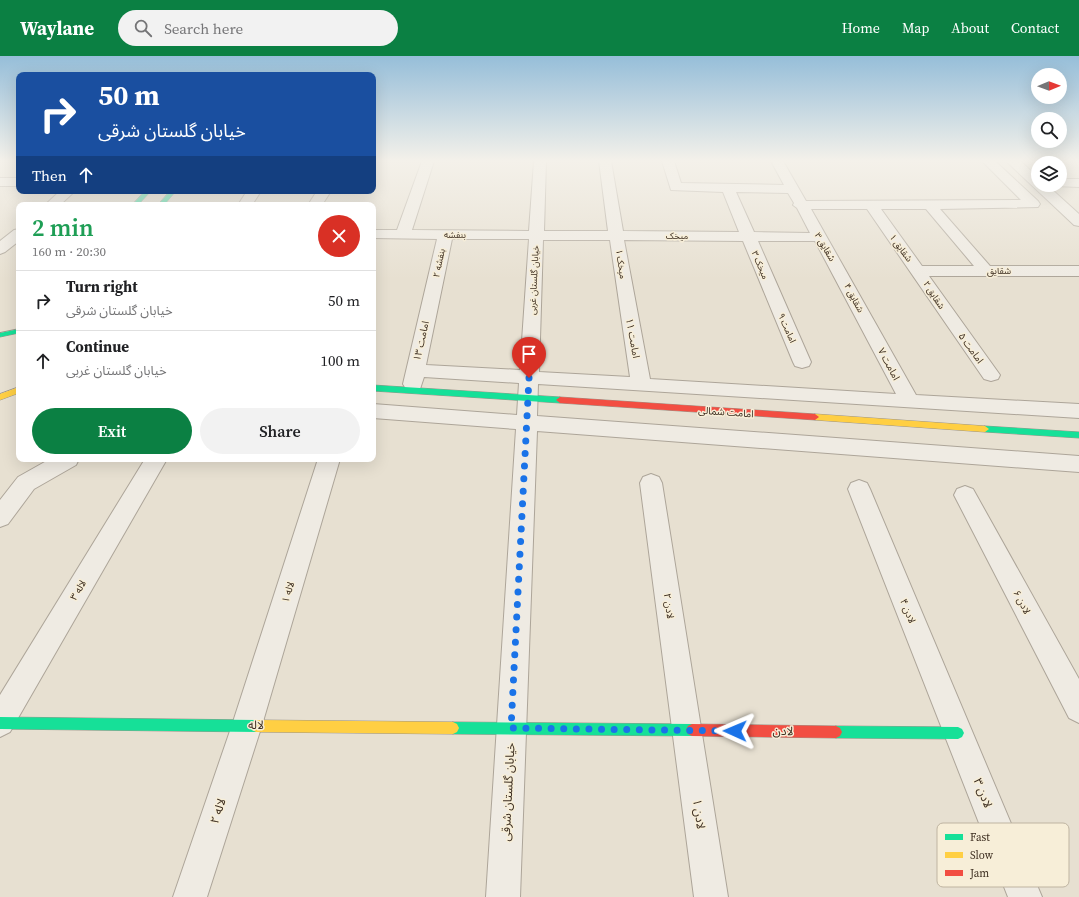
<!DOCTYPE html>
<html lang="en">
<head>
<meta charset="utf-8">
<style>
	body { margin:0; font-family:"Source Serif 4","Noto Sans Arabic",serif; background:#f2f2f2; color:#202124; height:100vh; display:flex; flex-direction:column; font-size:15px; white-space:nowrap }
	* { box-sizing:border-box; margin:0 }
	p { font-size:13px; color:#757577 }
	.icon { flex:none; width:22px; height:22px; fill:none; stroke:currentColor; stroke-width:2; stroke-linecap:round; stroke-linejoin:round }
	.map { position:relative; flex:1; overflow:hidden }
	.side { position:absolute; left:16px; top:146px; width:360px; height:260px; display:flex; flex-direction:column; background:#fff; border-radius:8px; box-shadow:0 4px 16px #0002 }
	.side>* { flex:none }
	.banner { position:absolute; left:16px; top:16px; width:360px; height:122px; border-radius:8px; box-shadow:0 4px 16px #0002; background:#1a4fa0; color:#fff; overflow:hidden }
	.needle { width:26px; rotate:89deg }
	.fabs { position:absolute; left:1031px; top:12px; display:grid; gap:8px }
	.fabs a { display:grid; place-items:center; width:36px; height:36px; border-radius:50%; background:#fff; box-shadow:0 4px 16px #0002; font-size:20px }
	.pin { position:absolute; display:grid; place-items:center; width:34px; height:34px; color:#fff; margin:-41px -17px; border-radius:50% 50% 50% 0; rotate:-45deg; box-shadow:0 0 4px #0007 }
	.pin .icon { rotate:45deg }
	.me { position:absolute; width:44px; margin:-22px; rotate:271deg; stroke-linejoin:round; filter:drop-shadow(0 0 3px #0008) }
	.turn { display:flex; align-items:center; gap:14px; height:84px; padding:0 16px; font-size:18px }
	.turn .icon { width:52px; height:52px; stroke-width:2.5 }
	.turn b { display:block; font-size:28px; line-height:34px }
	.then { display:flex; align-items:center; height:38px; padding:0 16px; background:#0003; gap:8px; font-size:15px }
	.round { display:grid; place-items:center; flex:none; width:42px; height:42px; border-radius:21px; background:#f2f2f2 }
	.overview { display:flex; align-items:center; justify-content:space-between; height:68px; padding:0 16px }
	h1 { font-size:24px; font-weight:600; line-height:30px; color:#1e9e55 }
	.primary-button { display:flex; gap:8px; margin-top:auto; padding:8px 16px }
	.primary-button a { flex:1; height:46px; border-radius:24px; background:#0b8043; color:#fff; font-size:16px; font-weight:600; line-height:46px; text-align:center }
	.primary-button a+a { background:#f2f2f2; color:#202124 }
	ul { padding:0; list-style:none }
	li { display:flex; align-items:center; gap:12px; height:60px; padding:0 16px; border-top:1px solid #e0e0e0 }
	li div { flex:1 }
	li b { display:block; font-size:15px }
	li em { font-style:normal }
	header { display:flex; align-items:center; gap:24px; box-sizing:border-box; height:56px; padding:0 20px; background:#0b8043; color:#fff }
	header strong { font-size:19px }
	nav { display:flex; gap:22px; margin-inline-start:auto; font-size:14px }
	.search { width:280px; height:36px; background:#f2f2f2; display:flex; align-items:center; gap:10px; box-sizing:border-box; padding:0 14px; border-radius:22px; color:#757577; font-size:15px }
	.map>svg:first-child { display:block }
</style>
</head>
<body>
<header>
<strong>Waylane</strong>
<div class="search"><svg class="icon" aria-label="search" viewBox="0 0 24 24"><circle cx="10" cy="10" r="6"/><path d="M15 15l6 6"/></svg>Search here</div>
<nav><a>Home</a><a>Map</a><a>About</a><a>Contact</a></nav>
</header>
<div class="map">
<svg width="1079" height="841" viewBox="0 0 1079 841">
	<rect width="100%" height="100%" fill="#e7e0d1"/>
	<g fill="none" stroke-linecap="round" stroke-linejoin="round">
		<!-- street casing -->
		<g stroke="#ada599" stroke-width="2">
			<path id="street" d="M422,105H434L412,174L529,175L534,105H546L544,175H608L599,105H611L623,175L739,176L723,136L671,134L662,105H674L681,127L784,129L771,105H783L806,145L1021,144L982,105H995L1038,145L1040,148L1038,151L940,153L990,210H1079V220H929L1000,319L998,323L991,325L984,323L867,153H811L916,339L1079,348V362L538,328L537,360L1079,400V416L537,375L520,841H486L516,373L373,362V348L517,359L519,327L424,321L420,333L413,335L406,333L403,328L437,183L373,182V174H397ZM736,136L788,137L794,147L793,149L797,152L810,177L754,176ZM881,153H926L974,210H922ZM452,183H529L520,314L426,309ZM543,184H610L630,321L539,316ZM624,184L743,185L793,306L795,310L802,312L809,310L811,306L758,185H815L896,338L650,323Z
				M1006,105H1020L1038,121V129H1047L1079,158V170L1074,169Z
				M0,122H19V130H0Z
				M1060,123H1079V131L1055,130L1060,129Z
				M60,135H75L60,149H45Z
				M247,135H261L252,149H238Z
				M317,135H331L322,149H308Z
				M19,173V185L5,196L0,198V185L14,174Z
				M50,403H79L76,409L34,433L8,468L0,471V444L18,421Z
				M145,403H167L10,676L0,681V639Z
				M318,403H340L262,669L207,841H173L232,669Z
				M651,418L659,421L662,427L728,841H694L640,427L643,421Z
				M859,424L867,427L870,433L1042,841H1008L848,433L851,427Z
				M965,430L973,433L1079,623V667L1069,662L954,439L957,433Z"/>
		</g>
		<!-- fast casing -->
		<g stroke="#9c958a" stroke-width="1">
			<path id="fast" d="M145,135H151L138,149H132Z
				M170,135H176L164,149H158Z
				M19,273V277L0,281V277Z
				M373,329L560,341L564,344L560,347L373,335Z
				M985,370L1079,376V382L985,376L981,373Z
				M0,661L256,664L260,666L262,670L260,674L256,676L0,673Z
				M453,666L692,668L696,670L698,674L696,678L692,680L453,678L449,676L447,672L449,668Z
				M836,670L958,671L962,673L964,677L962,681L958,683L836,682L832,680L830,676L832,672Z"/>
		</g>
		<!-- slow casing -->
		<g stroke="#9c958a" stroke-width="1">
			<path id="slow" d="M19,331V337L0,344V338Z
				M815,358L985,370L989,373L985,376L815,364L811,361Z
				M256,664L453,666L457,668L459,672L457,676L453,678L256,676L252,674L250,670L252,666Z"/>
		</g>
		<!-- jam casing -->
		<g stroke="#9c958a" stroke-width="1">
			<path id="jam" d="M560,341L815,358L819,361L815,364L560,347L556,344Z
				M692,668L836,670L840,672L842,676L840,680L836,682L692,680L688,678L686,674L688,670Z"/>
		</g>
		<!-- street -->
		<use href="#street" fill="#efebe3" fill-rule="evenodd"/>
		<!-- fast -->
		<use href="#fast" fill="#16e098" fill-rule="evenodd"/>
		<!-- slow -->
		<use href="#slow" fill="#ffcf43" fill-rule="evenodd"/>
		<!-- jam -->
		<use href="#jam" fill="#f24e42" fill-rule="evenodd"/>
	</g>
	<!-- sky -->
	<linearGradient id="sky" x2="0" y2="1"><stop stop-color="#96bed9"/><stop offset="0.47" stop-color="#f4f1ea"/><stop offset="1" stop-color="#f4f1ea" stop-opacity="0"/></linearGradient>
	<rect width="1079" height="223" fill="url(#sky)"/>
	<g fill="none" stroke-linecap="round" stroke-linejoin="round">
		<!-- route -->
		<path stroke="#1a73e8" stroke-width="7" stroke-dasharray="0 12.6" d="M529,322L511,672L735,675"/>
	</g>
	<g text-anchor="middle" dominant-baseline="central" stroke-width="3" stroke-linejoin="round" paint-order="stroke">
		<!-- far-street labels -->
		<g font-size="9" fill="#3d2e20" stroke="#f7eed8">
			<text x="455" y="179">بنفشه</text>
			<text x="677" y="180">میخک</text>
			<text transform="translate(825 191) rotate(59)">شقایق ۳</text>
			<text transform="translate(901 192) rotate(54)">شقایق ۱</text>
			<text transform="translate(439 207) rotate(-78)">بنفشه ۲</text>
			<text transform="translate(621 208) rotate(82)">میخک ۱</text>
			<text transform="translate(760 209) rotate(67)">میخک ۳</text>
			<text x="999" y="215">شقایق</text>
			<text transform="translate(534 224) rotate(-87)">خیابان گلستان غربی</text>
			<text transform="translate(934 239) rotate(57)">شقایق ۲</text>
			<text transform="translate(854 242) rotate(62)">شقایق ۴</text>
			<text transform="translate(787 272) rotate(66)">امامت ۹</text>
		</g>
		<!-- street labels -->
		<g font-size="10" fill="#3d2e20" stroke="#f7eed8">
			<text transform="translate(633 282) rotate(80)">امامت ۱۱</text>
			<text transform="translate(421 285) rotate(-77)">امامت ۱۳</text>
			<text transform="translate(971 292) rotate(54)">امامت ۵</text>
			<text transform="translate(889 308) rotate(62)">امامت ۷</text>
			<text transform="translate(726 356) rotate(4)">امامت شمالی</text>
			<text transform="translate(78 534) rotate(-59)">لاله ۳</text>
			<text transform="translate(288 536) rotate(-73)">لاله ۱</text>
			<text transform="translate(1022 546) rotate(62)">لادن ۶</text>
			<text transform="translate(669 550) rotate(82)">لادن ۲</text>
			<text transform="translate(908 555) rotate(68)">لادن ۴</text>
		</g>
		<!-- near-street labels -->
		<g font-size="12" fill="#3d2e20" stroke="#f7eed8">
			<text transform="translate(256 669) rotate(1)">لاله</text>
			<text transform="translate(783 675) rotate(1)">لادن</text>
			<text transform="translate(508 736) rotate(-87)">خیابان گلستان شرقی</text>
			<text transform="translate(983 737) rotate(68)">لادن ۳</text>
			<text transform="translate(218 755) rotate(-72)">لاله ۲</text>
			<text transform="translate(699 758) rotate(82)">لادن ۱</text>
		</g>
	</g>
	<!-- legend -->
	<rect x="937" y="767" width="132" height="64" rx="6" fill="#f7eed8" stroke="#bfb4a1" stroke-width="1"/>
	<rect x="945" y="778" width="18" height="6" fill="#16e098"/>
	<rect x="945" y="796" width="18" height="6" fill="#ffcf43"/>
	<rect x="945" y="814" width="18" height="6" fill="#f24e42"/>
	<g font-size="11" fill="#3d2e20">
		<text x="970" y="785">Fast</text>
		<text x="970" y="803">Slow</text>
		<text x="970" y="821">Jam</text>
	</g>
</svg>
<div class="fabs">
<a><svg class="needle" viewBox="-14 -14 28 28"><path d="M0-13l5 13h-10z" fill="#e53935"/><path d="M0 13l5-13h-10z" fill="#757577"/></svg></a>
<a><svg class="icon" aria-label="search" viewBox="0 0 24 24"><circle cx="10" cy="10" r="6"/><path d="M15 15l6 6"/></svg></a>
<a><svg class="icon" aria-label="layers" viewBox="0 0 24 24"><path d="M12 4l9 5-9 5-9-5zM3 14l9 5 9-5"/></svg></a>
</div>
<div class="pin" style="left:529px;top:322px;background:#d93025"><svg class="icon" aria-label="arrive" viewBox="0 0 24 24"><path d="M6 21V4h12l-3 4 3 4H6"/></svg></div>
<svg class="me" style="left:735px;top:675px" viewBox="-20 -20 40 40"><path d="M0-17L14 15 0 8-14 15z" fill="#1a73e8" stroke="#fff" stroke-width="4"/></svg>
<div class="banner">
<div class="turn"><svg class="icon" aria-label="right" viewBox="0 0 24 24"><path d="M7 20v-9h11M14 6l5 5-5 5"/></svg><div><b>50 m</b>خیابان گلستان شرقی</div></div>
<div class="then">Then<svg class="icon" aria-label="ahead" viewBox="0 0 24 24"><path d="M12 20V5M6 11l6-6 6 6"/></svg></div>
</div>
<section class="side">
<div class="overview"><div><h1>2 min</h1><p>160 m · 20:30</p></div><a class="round" style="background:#d93025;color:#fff"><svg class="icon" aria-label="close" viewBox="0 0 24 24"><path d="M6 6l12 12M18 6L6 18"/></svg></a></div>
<ul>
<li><svg class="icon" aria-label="right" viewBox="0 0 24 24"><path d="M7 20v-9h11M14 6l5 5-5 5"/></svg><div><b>Turn right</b><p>خیابان گلستان شرقی</p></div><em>50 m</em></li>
<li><svg class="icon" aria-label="ahead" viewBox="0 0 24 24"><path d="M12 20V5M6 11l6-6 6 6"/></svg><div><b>Continue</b><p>خیابان گلستان غربی</p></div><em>100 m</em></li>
</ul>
<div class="primary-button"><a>Exit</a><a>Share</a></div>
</section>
</div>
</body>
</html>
